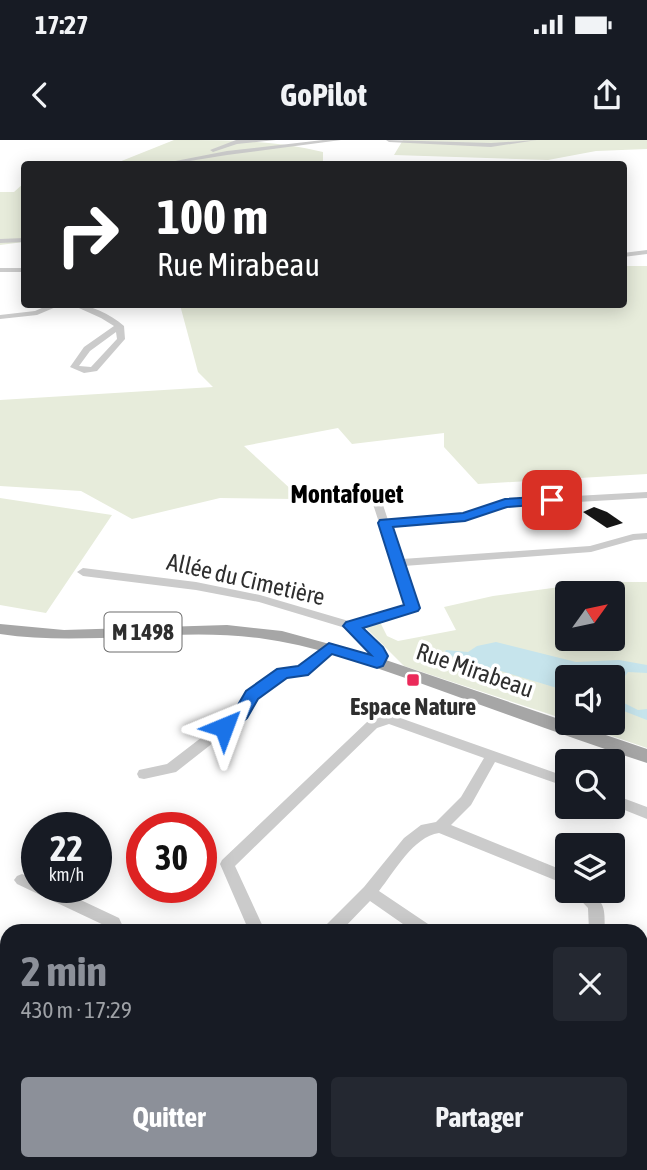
<!DOCTYPE html>
<html lang="fr">
<head>
<meta charset="utf-8">
<style>
	body { margin:0; font-family:"Asap Condensed",sans-serif; background:#242831; color:#f1f3f6; height:100vh; display:flex; flex-direction:column; font-size:26px; white-space:nowrap }
	* { box-sizing:border-box; margin:0 }
	p { font-size:23px; color:#9ea1a6 }
	.icon { flex:none; width:38px; height:38px; fill:none; stroke:currentColor; stroke-width:2; stroke-linecap:round; stroke-linejoin:round }
	.map { position:relative; flex:1; overflow:hidden }
	.details { position:absolute; left:0px; top:784px; width:648px; height:247px; display:flex; flex-direction:column; background:#171b24; border-radius:21px 21px 0 0; box-shadow:0 4px 18px #0003 }
	.details>* { flex:none }
	.hud { position:absolute; left:21px; top:21px; width:606px; height:147px; border-radius:7px; box-shadow:0 4px 18px #0003; background:#202124; color:#fff; overflow:hidden }
	.needle { width:46px; rotate:57deg }
	.fabs { position:absolute; left:555px; top:441px; display:grid; gap:14px }
	.fabs a { display:grid; place-items:center; width:70px; height:70px; border-radius:7px; background:#171b24; box-shadow:0 4px 18px #0003; font-size:35px }
	.speed { position:absolute; left:21px; top:672px; display:flex; gap:14px; font-size:35px; font-weight:700; text-align:center }
	.speed>* { display:grid; place-content:center; width:91px; height:91px; border-radius:50%; background:#171b24; box-shadow:0 4px 18px #0003; line-height:1 }
	.speed small { font-size:18px; font-weight:400 }
	.speed .limit { border:10px solid #d22; background:#fff; color:#111 }
	.pin { position:absolute; display:grid; place-items:center; width:60px; height:60px; color:#fff; margin:-30px; border-radius:14px; box-shadow:0 4px 10px #0006 }
	.me { position:absolute; width:77px; margin:-38px; rotate:44deg; stroke-linejoin:round; filter:drop-shadow(0 0 5px #0008) }
	.turn { display:flex; align-items:center; gap:24px; height:147px; padding:0 21px; font-size:32px }
	.turn .icon { width:91px; height:91px; stroke-width:2.5 }
	.turn b { display:block; font-size:49px; line-height:60px }
	.round { display:grid; place-items:center; flex:none; width:74px; height:74px; border-radius:7px; background:#242831 }
	.summary { display:flex; align-items:center; justify-content:space-between; height:119px; padding:0 21px }
	h1 { font-size:42px; font-weight:700; line-height:52px; color:#8c9099 }
	.primary-button { display:flex; gap:14px; margin-top:auto; padding:14px 21px }
	.primary-button a { flex:1; height:80px; border-radius:7px; background:#8c9099; color:#fff; font-size:28px; font-weight:700; line-height:80px; text-align:center }
	.primary-button a+a { background:#242831; color:#f1f3f6 }
	.status { display:flex; justify-content:space-between; align-items:center; height:49px; padding:0 35px; background:#171b24; direction:ltr }
	.status svg { height:19px; fill:currentColor }
	header { display:flex; justify-content:space-between; align-items:center; height:91px; padding:0 21px; background:#171b24; font-size:32px; font-weight:700 }
	.map>svg:first-child { display:block }
</style>
</head>
<body>
<div class="status"><b>17:27</b><svg viewBox="0 0 49 12"><path d="M0 12V9h3v3zM5 12V6h3v6zM10 12V3h3v9zM15 12V0h3v12zM26 1h20v11H26zM47 4h2v5h-2z"/></svg></div>
<header><svg class="icon" aria-label="back" viewBox="0 0 24 24"><path d="M15 5l-7 7 7 7"/></svg>GoPilot<svg class="icon" aria-label="share" viewBox="0 0 24 24"><path d="M12 15V3M7 8l5-5 5 5M5 13v7h14v-7"/></svg></header>
<div class="map">
<svg width="647" height="1030" viewBox="0 0 647 1030">
	<rect width="100%" height="100%" fill="#fff"/>
	<!-- green -->
	<path fill="#e7ecdb" fill-rule="evenodd" d="M174,0C226,0 274,0 323,12V24H114Z
		M403,0H647V9L596,11L548,20L394,15Z
		M24,43V102L0,105V52H14Z
		M623,126H647V334L478,344L444,307V293L352,304L338,288L244,306L295,353V359L220,358L132,379L81,351L0,346V260L213,247L198,232L180,165L623,164Z
		M0,358L112,375L46,473L0,465Z
		M597,442H647V608L574,583H612V537H567V580L404,526L364,486L379,480L387,496L398,501L456,490L444,467L493,456ZM567,453H612V499H567Z"/>
	<!-- water -->
	<path fill="#c6e4ec" d="M496,502L576,522L619,520L647,525V533L628,532L616,548L622,562L638,570L647,569V580L616,568L613,570L612,537H567V551L444,514L446,510L468,512L477,506Z"/>
	<!-- building -->
	<path fill="#151515" d="M594,367L607,372L623,383L607,388L583,372Z"/>
	<g fill="none" stroke-linecap="round" stroke-linejoin="round">
		<!-- minor -->
		<path fill="#cbcbcb" fill-rule="evenodd" d="M236,0H276L237,4L213,12L210,10Z
			M323,0H341L227,15L171,24H160L227,11Z
			M386,0L491,3L537,0L491,7L389,2Z
			M24,98V102L0,103V99Z
			M647,110V114L623,117V113Z
			M0,128H24V132H0Z
			M51,164H63L37,175L0,179V175L35,171Z
			M70,164C90,164 110,174 124,186L125,199L97,231L84,233L70,227L84,207L114,186L101,178ZM116,192L117,199L91,227L79,226L90,211Z
			M647,352V358L506,366L465,380L390,386L402,419L590,406L633,394L647,393V399L634,400L591,412L404,426L418,468L416,471L361,487L374,499L386,516L381,525L377,526L371,522L374,516C366,503 355,493 342,487L259,462L196,450L83,436L77,432L83,428L196,442L260,455L352,482L406,466L372,361L373,359H381L388,380L464,374L505,360Z
			M329,504L335,508L333,511L307,534L285,537L257,558L246,577L176,632L144,639L139,638L137,634L139,630L167,624L236,571L247,552L278,530L300,527L325,505Z
			M389,574L567,637V647L495,622L471,665L451,685L567,732V745L439,693C413,697 395,731 379,751L431,786L433,791H413L370,761L341,791H323L325,786L364,747L404,698L421,685L436,682L461,657L484,618L389,584L377,588L235,726L265,791H249L220,724L222,720L367,582Z
			M612,654L647,667V679L612,665Z
			M22,734L37,740V747H53L119,778L125,791H109L108,787L17,744L14,740L17,736Z
			M572,751H590C607,765 604,771 605,791H589L588,768Z
			M640,832L647,835V853L640,851Z
			M647,874V894L640,898V877Z
			M200,1024H218L220,1030H202Z
			M486,1024H508L510,1030H488Z
			M520,1024H541L539,1030H518Z"/>
		<!-- major -->
		<path fill="#a6a6a6" fill-rule="evenodd" d="M0,484L64,490L227,485L282,491L377,517L647,609V623C570,598 493,569 417,542C365,524 313,505 259,498C173,487 86,507 0,494Z"/>
	</g>
	<!-- route -->
	<path fill="#1a73e8" stroke="#114b97" stroke-width="2" d="M552,356L557,357V363L507,367L465,381L393,387L420,468L418,471L363,488L383,507L388,516L383,526L377,528L332,514L308,535L287,538L258,559L247,578L230,592H218L215,587L235,570L246,551L277,529L298,526L329,503L371,515L343,486L346,482L404,465L378,383L380,380L463,373L505,359Z"/>
	<!-- markers -->
	<rect fill="#eb2a5a" stroke="#fff" stroke-width="2.5" x="406" y="533" width="14" height="14" rx="3.5"/>
	<g text-anchor="middle" dominant-baseline="central" stroke-width="7" stroke-linejoin="round" paint-order="stroke">
		<!-- shield labels -->
		<rect fill="#fff" stroke="#6d6d6d" stroke-width="2" x="104.5" y="472.5" width="77" height="39" rx="5"/>
		<g font-size="23" font-weight="bold" fill="#2e2e2e">
			<text x="143" y="492">M 1498</text>
		</g>
		<!-- street labels -->
		<g font-size="24" fill="#2e2e2e" stroke="#fff">
			<text transform="translate(246 439) rotate(13)">Allée du Cimetière</text>
			<text transform="translate(475 530) rotate(19)">Rue Mirabeau</text>
		</g>
		<!-- poi labels -->
		<g font-size="24" font-weight="bold" fill="#2e2e2e" stroke="#fff">
			<text x="413" y="566">Espace Nature</text>
		</g>
		<!-- neighbourhood labels -->
		<g font-size="26" font-weight="bold" fill="#000" stroke="#fff">
			<text x="347" y="354">Montafouet</text>
		</g>
	</g>
</svg>
<div class="fabs">
<a><svg class="needle" viewBox="-14 -14 28 28"><path d="M0-13l5 13h-10z" fill="#e53935"/><path d="M0 13l5-13h-10z" fill="#9ea1a6"/></svg></a>
<a><svg class="icon" aria-label="sound" viewBox="0 0 24 24"><path d="M4 9h4l5-4v14l-5-4H4zM17 9q2 3 0 6"/></svg></a>
<a><svg class="icon" aria-label="search" viewBox="0 0 24 24"><circle cx="10" cy="10" r="6"/><path d="M15 15l6 6"/></svg></a>
<a><svg class="icon" aria-label="layers" viewBox="0 0 24 24"><path d="M12 4l9 5-9 5-9-5zM3 14l9 5 9-5"/></svg></a>
</div>
<div class="speed"><div>22<small>km/h</small></div><div class="limit">30</div></div>
<div class="pin" style="left:552px;top:360px;background:#d93025"><svg class="icon" aria-label="arrive" viewBox="0 0 24 24"><path d="M6 21V4h12l-3 4 3 4H6"/></svg></div>
<svg class="me" style="left:224px;top:587px" viewBox="-20 -20 40 40"><path d="M0-17L14 15 0 8-14 15z" fill="#1a73e8" stroke="#fff" stroke-width="4"/></svg>
<div class="hud">
<div class="turn"><svg class="icon" aria-label="right" viewBox="0 0 24 24"><path d="M7 20v-9h11M14 6l5 5-5 5"/></svg><div><b>100 m</b>Rue Mirabeau</div></div>
</div>
<section class="details">
<div class="summary"><div><h1>2 min</h1><p>430 m · 17:29</p></div><a class="round"><svg class="icon" aria-label="close" viewBox="0 0 24 24"><path d="M6 6l12 12M18 6L6 18"/></svg></a></div>
<div class="primary-button"><a>Quitter</a><a>Partager</a></div>
</section>
</div>
</body>
</html>
